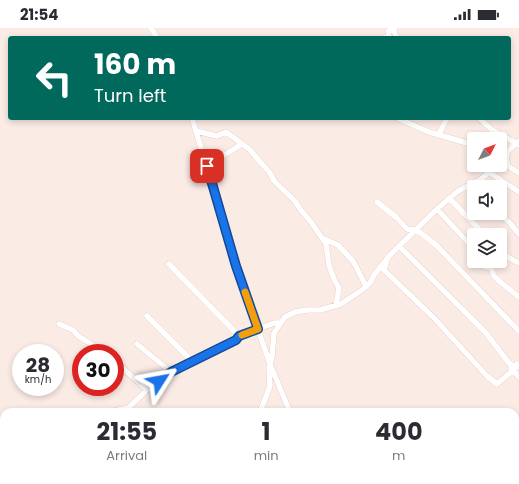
<!DOCTYPE html>
<html lang="en">
<head>
<meta charset="utf-8">
<style>
	body { margin:0; font-family:Poppins,sans-serif; background:#f7f7f7; color:#2b2b33; height:100vh; display:flex; flex-direction:column; font-size:15px; white-space:nowrap }
	* { box-sizing:border-box; margin:0 }
	p { font-size:13px; color:#7c7c81 }
	.icon { flex:none; width:22px; height:22px; fill:none; stroke:currentColor; stroke-width:2; stroke-linecap:round; stroke-linejoin:round }
	.map { position:relative; flex:1; overflow:hidden }
	.panel { position:absolute; left:0px; top:380px; width:519px; height:76px; display:flex; flex-direction:column; background:#fff; border-radius:12px 12px 0 0; box-shadow:0 2px 6px #0003 }
	.panel>* { flex:none }
	.hud { position:absolute; left:8px; top:8px; width:503px; height:84px; border-radius:4px; box-shadow:0 2px 6px #0003; background:#00695c; color:#fff; overflow:hidden }
	.needle { width:26px; rotate:48deg }
	.fabs { position:absolute; left:467px; top:104px; display:grid; gap:8px }
	.fabs a { display:grid; place-items:center; width:40px; height:40px; border-radius:4px; background:#fff; box-shadow:0 2px 6px #0003; font-size:20px }
	.speed { position:absolute; left:12px; top:316px; display:flex; gap:8px; font-size:20px; font-weight:700; text-align:center }
	.speed>* { display:grid; place-content:center; width:52px; height:52px; border-radius:50%; background:#fff; box-shadow:0 2px 6px #0003; line-height:1 }
	.speed small { font-size:10px; font-weight:400 }
	.speed .limit { border:6px solid #d22; background:#fff; color:#111 }
	.pin { position:absolute; display:grid; place-items:center; width:34px; height:34px; color:#fff; margin:-17px; border-radius:8px; box-shadow:0 2px 6px #0006 }
	.me { position:absolute; width:44px; margin:-22px; rotate:56deg; stroke-linejoin:round; filter:drop-shadow(0 0 3px #0008) }
	.turn { display:flex; align-items:center; gap:14px; height:84px; padding:0 20px; font-size:18px }
	.turn .icon { width:52px; height:52px; stroke-width:2.5 }
	.turn b { display:block; font-size:28px; line-height:34px }
	.eta { display:flex; justify-content:space-evenly; align-items:center; height:68px; text-align:center }
	.eta b { font-size:24px; font-weight:700; line-height:28px }
	.status { display:flex; justify-content:space-between; align-items:center; height:28px; padding:0 20px; background:#fff; direction:ltr }
	.status svg { height:11px; fill:currentColor }
	.map>svg:first-child { display:block }
</style>
</head>
<body>
<div class="status"><b>21:54</b><svg viewBox="0 0 49 12"><path d="M0 12V9h3v3zM5 12V6h3v6zM10 12V3h3v9zM15 12V0h3v12zM26 1h20v11H26zM47 4h2v5h-2z"/></svg></div>
<div class="map">
<svg width="519" height="456" viewBox="0 0 519 456">
	<rect width="100%" height="100%" fill="#fbebe5"/>
	<g fill="none" stroke-linecap="round" stroke-linejoin="round">
		<!-- street casing -->
		<g stroke="#e2bbad" stroke-width="6">
			<path id="street" d="M151,0L157,10
				M393,1L397,10
				M383,10L389,8L388,3L395,0
				M192,90L236,238L270,336L269,340L270,358L260,384
				M397,90L429,104L474,117
				M479,90L492,102L519,117
				M196,103L217,108L226,104L249,121L270,145L274,153L295,173L300,181L311,194L326,216L329,237L334,251L339,260L336,277
				M439,106L447,90
				M506,130L508,138L519,145
				M500,134L506,130L508,123L519,113
				M207,138L242,116
				M489,144L519,164
				M449,170L485,207
				M377,174L397,190L407,201L417,202L436,217L519,303
				M437,181L474,221
				M498,185L510,195L519,206
				M322,210L338,217L353,233L366,258
				M399,218L486,305L509,335L514,339L517,336
				M500,227H504L519,235
				M387,232L384,242L434,290L487,348L497,356L519,337
				M483,233L485,239L491,240L494,248L498,252L519,269
				M169,236L239,308
				M147,288L192,333
				M59,296L73,302L78,308L106,325
				M137,316L171,344
				M115,333L147,362
				M511,340L519,349
				M109,384L128,380L147,362L171,344L236,312L239,308L274,295H280
				M290,384L270,336L272,329L274,305L285,289L295,284L307,282H320L341,276L362,262L370,255L374,247L390,227L437,181L458,163L480,152L497,137
				M515,449L519,443
				M316,452L317,456
				M33,456L38,452
				M228,456L231,452
				M508,456L513,452"/>
		</g>
		<!-- street -->
		<use href="#street" stroke="#fff" stroke-width="5.5"/>
	</g>
	<g fill="none" stroke-linecap="round" stroke-linejoin="round">
		<!-- route casing -->
		<g stroke="#114b97" stroke-width="10">
			<path id="route" d="M159,353L171,344L236,312L239,308L258,301L236,238L207,138"/>
		</g>
		<!-- route -->
		<use href="#route" stroke="#1a73e8" stroke-width="7"/>
		<!-- slow -->
		<path stroke="#f59e0b" stroke-width="7" d="M242,307L258,301L245,264"/>
	</g>
</svg>
<div class="fabs">
<a><svg class="needle" viewBox="-14 -14 28 28"><path d="M0-13l5 13h-10z" fill="#e53935"/><path d="M0 13l5-13h-10z" fill="#7c7c81"/></svg></a>
<a><svg class="icon" aria-label="sound" viewBox="0 0 24 24"><path d="M4 9h4l5-4v14l-5-4H4zM17 9q2 3 0 6"/></svg></a>
<a><svg class="icon" aria-label="layers" viewBox="0 0 24 24"><path d="M12 4l9 5-9 5-9-5zM3 14l9 5 9-5"/></svg></a>
</div>
<div class="speed"><div>28<small>km/h</small></div><div class="limit">30</div></div>
<div class="pin" style="left:207px;top:138px;background:#d93025"><svg class="icon" aria-label="arrive" viewBox="0 0 24 24"><path d="M6 21V4h12l-3 4 3 4H6"/></svg></div>
<svg class="me" style="left:159px;top:353px" viewBox="-20 -20 40 40"><path d="M0-17L14 15 0 8-14 15z" fill="#1a73e8" stroke="#fff" stroke-width="4"/></svg>
<div class="hud">
<div class="turn"><svg class="icon" aria-label="left" viewBox="0 0 24 24"><path d="M17 20v-9H6M10 6l-5 5 5 5"/></svg><div><b>160 m</b>Turn left</div></div>
</div>
<section class="panel">
<div class="eta">
<div><b>21:55</b><p>Arrival</p></div>
<div><b>1</b><p>min</p></div>
<div><b>400</b><p>m</p></div>
</div>
</section>
</div>
</body>
</html>
